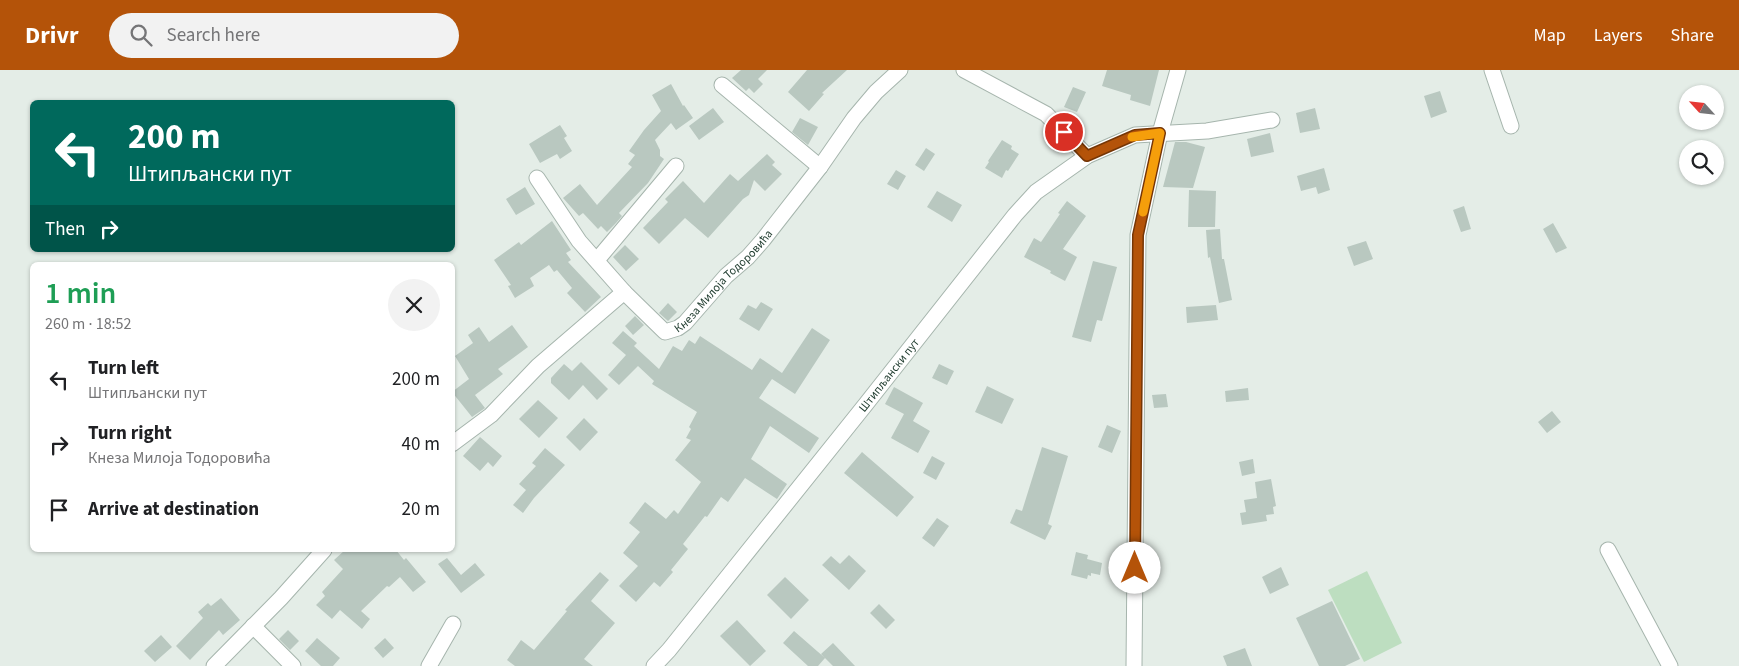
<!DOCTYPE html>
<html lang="en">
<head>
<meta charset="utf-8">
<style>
	body { margin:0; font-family:"Source Sans 3",sans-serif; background:#f2f2f2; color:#202124; height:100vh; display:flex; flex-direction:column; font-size:19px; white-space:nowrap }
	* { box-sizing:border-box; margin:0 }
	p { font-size:16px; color:#757577 }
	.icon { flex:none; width:28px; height:28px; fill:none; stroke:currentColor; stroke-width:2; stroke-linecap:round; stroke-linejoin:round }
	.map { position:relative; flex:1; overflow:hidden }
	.details { position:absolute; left:30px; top:192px; width:425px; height:290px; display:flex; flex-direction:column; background:#fff; border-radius:8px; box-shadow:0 1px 4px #0004 }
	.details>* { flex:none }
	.banner { position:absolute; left:30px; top:30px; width:425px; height:152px; border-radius:8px; box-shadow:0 1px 4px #0004; background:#00695c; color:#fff; overflow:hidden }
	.needle { width:32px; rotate:297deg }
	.fabs { position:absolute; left:1679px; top:15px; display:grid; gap:10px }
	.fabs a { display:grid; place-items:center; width:45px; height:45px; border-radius:50%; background:#fff; box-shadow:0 1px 4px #0004; font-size:25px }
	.pin { position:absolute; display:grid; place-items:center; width:42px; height:42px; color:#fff; margin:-21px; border:2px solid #fff; border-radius:50%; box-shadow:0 1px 5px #0007 }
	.me { position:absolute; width:55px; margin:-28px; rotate:0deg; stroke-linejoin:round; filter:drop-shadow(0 0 4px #0008) }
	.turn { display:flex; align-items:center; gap:18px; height:105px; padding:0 15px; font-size:22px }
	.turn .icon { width:65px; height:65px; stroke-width:2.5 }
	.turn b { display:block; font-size:35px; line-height:42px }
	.then { display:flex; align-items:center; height:48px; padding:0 15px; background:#0003; gap:10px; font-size:19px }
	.round { display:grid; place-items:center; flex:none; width:52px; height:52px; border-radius:26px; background:#f2f2f2 }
	.overview { display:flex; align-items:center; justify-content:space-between; height:85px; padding:0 15px }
	h1 { font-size:30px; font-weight:600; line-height:38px; color:#1e9e55 }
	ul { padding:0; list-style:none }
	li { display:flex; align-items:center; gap:15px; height:65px; padding:0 15px }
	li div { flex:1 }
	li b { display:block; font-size:19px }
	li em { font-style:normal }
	header { display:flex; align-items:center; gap:30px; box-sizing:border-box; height:70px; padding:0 25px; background:#b45309; color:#fff }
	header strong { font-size:24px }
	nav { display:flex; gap:28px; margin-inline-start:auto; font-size:18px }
	.search { width:350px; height:45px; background:#f2f2f2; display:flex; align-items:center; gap:12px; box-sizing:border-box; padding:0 18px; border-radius:28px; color:#757577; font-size:19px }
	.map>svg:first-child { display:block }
</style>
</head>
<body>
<header>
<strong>Drivr</strong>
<div class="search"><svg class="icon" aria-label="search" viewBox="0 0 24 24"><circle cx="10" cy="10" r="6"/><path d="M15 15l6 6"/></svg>Search here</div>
<nav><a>Map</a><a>Layers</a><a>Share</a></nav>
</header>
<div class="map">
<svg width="1739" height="596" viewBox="0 0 1739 596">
	<rect width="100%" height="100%" fill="#e4ede7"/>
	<!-- green -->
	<path fill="#bddec0" d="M1367,501L1402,573L1364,592L1328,520Z"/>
	<!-- building -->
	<path fill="#b9c8c0" d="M741,0H767L758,9L763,14L754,23L749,18L746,21L732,8Z
		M807,0H847L822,23L824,24L809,41L788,22Z
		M1107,0H1159L1150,36L1130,30L1131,25L1102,16Z
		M671,14L683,36L684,35L693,48L676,60L671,53L655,70L660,80V86L664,89L648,113L619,143L622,146L616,153L607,162L601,156L598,159L583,143L579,146L563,128L580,114L597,135L632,97L628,94L635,85L629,81L644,60L661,41L652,25Z
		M1073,17L1086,22L1077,42L1064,37Z
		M1440,21L1447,42L1431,48L1424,26Z
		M713,38L724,52L699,70L689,56Z
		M1315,38L1320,59L1300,63L1296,43Z
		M800,48L818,57L808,75L792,62Z
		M560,55L567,66L564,68L572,81L560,89L557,84L540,93L529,74Z
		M1270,63L1274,82L1251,87L1247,69Z
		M1002,70L1012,76L1011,79L1019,84L1008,101L1006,100L1002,108L985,98L989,92L988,91Z
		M1175,72H1186L1205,77L1193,118L1163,117Z
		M926,78L935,84L924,101L915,95Z
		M767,84L775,92L772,95L782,104L765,121L754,110L749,125L743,129L708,168L685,148L659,174L643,158L668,132L665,129L683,111L704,133L730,104L738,111Z
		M1324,98L1330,120L1318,124L1316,117L1301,121L1297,106Z
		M896,100L906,106L898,120L887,114Z
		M525,117L535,134L516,145L506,129Z
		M1189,120L1216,121L1215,157H1188Z
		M937,121L962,135L952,152L927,137Z
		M1067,131L1086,146L1063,179L1077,187L1065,211L1050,203L1051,201L1024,187L1034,168L1041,172L1060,144L1058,143Z
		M1464,136L1471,159L1461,162L1453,140Z
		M552,151L571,180L566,183L571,190L568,192L601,227L585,242L567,223L572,218L557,200L554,202L549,195L530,208L534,216L515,228L508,216L511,215L494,190L519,172L521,175Z
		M1553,153L1567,178L1556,183L1543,159Z
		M1220,159L1222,189H1224L1232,230L1219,233L1210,187L1208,188L1206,160Z
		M1366,171L1373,189L1354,196L1347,177Z
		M625,175L639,189L626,201L613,187Z
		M1093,191L1117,197L1102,251L1097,250L1091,272L1072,267Z
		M761,232L773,239L759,261L739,249L748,235L756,239Z
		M668,233L677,242L668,251L659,243Z
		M1216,235L1218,250L1187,253L1186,237Z
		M635,246L644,255L633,265L625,256Z
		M512,255L528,277L498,299L503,304L475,325L485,338L472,347L452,322L469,309L455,286L473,273L468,265L479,257L489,272Z
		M812,258L830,270L795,324L772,309L759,328L819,368L809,383L770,356L751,389L787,414L777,429L745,408L728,432L721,427L707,447L705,446L683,474L688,479L671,500L673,502L660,517L654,512L636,532L619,516L638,496L623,483L640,462L629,453L645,432L666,449L674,440L678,444L701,412L675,390L691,370L686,368L691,359L689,357L697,342L652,314L654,311L638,296L619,315L608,305L626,285L612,273L623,261L637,273L634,276L659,299L673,276L682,281L689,270L695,274L700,266L752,300L760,288L782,303Z
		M581,292L608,319L597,330L583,315L569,330L551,313V308L564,294L572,301Z
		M939,294L954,301L947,315L932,308Z
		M987,316L1014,329L1002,354L975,342Z
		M894,317L923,333L913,351L930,361L918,383L891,368L904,344L885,334Z
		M1248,318L1249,330L1226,332L1225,321Z
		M1166,324L1168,337L1154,338L1152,325Z
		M538,330L558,348L539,368L519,349Z
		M1552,341L1561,352L1547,363L1538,352Z
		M584,348L598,362L580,381L566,367Z
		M1107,355L1121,361L1112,383L1098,377Z
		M480,367L502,386L493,397L488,392L480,401L463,386Z
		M1042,377L1068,386L1048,454L1052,456L1045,470L1010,453L1016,439L1022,441Z
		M545,378L565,395L534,428L523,443L513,435L526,420L519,414L536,396L532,393Z
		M862,382L914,427L897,447L844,403Z
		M932,386L945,393L936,410L923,403Z
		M1253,389L1255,403L1242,406L1239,392Z
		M1271,409L1276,436L1273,437L1274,444L1266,445L1267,451L1242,455L1240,443L1246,442L1244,430L1257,428L1255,412Z
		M937,448L949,456L934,477L922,468Z
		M345,480H396L404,490L406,488L426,512L413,522L400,507L389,517L387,516L361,541L370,549L362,559L340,540L332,549L316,535L325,526L322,522L343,499L334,490Z
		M1076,482L1088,485L1087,489L1102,493L1100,505L1091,503V506L1088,505L1087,509L1071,505Z
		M849,485L866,501L849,520L822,495L831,486L840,494Z
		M447,488L461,505L475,493L485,505L461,523L438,494Z
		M1281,497L1289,515L1270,524L1262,507Z
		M600,502L609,510L591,531L615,553L584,589L593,596H515L507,590L521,570L534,580L567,541L565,540Z
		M785,507L809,530L791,549L767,525Z
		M221,528L240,550L223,565L219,560L190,590L176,576L203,548L198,542L208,533L211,536Z
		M1332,531L1360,589L1345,596H1319L1296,548Z
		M879,534L895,550L886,559L870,543Z
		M737,550L766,581L750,596L720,566Z
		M288,560L299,571L290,580L279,569Z
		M794,561L825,588L818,596H808L783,573Z
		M161,565L172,577L155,592L144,581Z
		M317,568L340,588L333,596H321L305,581Z
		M385,568L394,578L383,588L374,578Z
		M833,573L855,596H833L821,584Z
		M1245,578L1252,596H1227L1223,586Z"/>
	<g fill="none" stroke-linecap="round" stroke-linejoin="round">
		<!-- minor casing -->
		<g stroke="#a6b5ad" stroke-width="17">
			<g id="minor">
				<path d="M964,0L1046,44L1087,86"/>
				<path d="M1492,0L1511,56"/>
				<path d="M722,15L820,97"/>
				<path id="s1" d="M537,108L579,171L624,222L665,262L678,258L685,253L726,206L748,187L763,170L820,97L854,48L876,22L900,0"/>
				<path d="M597,190L676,96"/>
				<path d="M452,374L491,345L538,296L624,222"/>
				<path d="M1608,480L1670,596"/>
				<path d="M253,556L293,596"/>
				<path d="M214,596L281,528L324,480"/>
				<path d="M429,596L453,554"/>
				<path id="s2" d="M654,596L669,580L866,334L1015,145L1036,122L1087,86L1135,65L1207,61L1272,50"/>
				<path d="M1134,596L1138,165L1160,63L1178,0"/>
			</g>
		</g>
		<!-- minor -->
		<use href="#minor" stroke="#fff" stroke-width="15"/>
	</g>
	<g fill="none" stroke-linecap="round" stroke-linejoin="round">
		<!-- route casing -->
		<g stroke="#753606" stroke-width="12">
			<path id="route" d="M1064,62L1087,86L1135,65L1160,63L1138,165L1135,498"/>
		</g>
		<!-- route -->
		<use href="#route" stroke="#b45309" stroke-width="9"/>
		<!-- slow -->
		<path stroke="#f59e0b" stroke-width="9" d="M1132,67L1160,63L1143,142"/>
	</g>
	<g text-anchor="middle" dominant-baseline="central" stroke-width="4" stroke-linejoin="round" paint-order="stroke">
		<!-- street labels -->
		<g font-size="12" fill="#233f32" stroke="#f4faf6">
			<text stroke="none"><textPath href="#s1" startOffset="280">Кнеза Милоја Тодоровића</textPath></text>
			<text stroke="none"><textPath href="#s2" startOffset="374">Штипљански пут</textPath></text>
		</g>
	</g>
</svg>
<div class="fabs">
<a><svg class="needle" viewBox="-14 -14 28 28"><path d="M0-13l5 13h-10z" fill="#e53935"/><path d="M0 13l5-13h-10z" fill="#757577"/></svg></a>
<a><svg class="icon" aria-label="search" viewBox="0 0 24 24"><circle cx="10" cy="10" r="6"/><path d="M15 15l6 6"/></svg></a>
</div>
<div class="pin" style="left:1064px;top:62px;background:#d93025"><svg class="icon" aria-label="arrive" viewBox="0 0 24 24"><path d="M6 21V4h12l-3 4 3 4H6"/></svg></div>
<svg class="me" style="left:1135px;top:498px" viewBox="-20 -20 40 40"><circle r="19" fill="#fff"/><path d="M0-13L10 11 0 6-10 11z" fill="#b45309"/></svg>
<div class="banner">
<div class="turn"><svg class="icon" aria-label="left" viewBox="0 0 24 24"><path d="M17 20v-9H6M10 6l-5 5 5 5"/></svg><div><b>200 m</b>Штипљански пут</div></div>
<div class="then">Then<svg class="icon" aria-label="right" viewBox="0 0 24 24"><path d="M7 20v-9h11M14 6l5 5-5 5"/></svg></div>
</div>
<section class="details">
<div class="overview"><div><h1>1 min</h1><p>260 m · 18:52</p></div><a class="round"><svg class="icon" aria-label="close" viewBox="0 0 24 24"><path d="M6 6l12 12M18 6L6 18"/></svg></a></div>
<ul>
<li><svg class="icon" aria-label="left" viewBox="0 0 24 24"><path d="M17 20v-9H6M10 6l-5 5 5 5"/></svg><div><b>Turn left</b><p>Штипљански пут</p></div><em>200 m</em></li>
<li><svg class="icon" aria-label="right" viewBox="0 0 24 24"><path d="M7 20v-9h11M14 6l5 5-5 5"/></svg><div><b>Turn right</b><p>Кнеза Милоја Тодоровића</p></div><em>40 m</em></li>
<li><svg class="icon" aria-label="arrive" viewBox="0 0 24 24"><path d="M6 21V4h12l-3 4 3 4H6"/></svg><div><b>Arrive at destination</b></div><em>20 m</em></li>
</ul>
</section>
</div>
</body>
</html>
